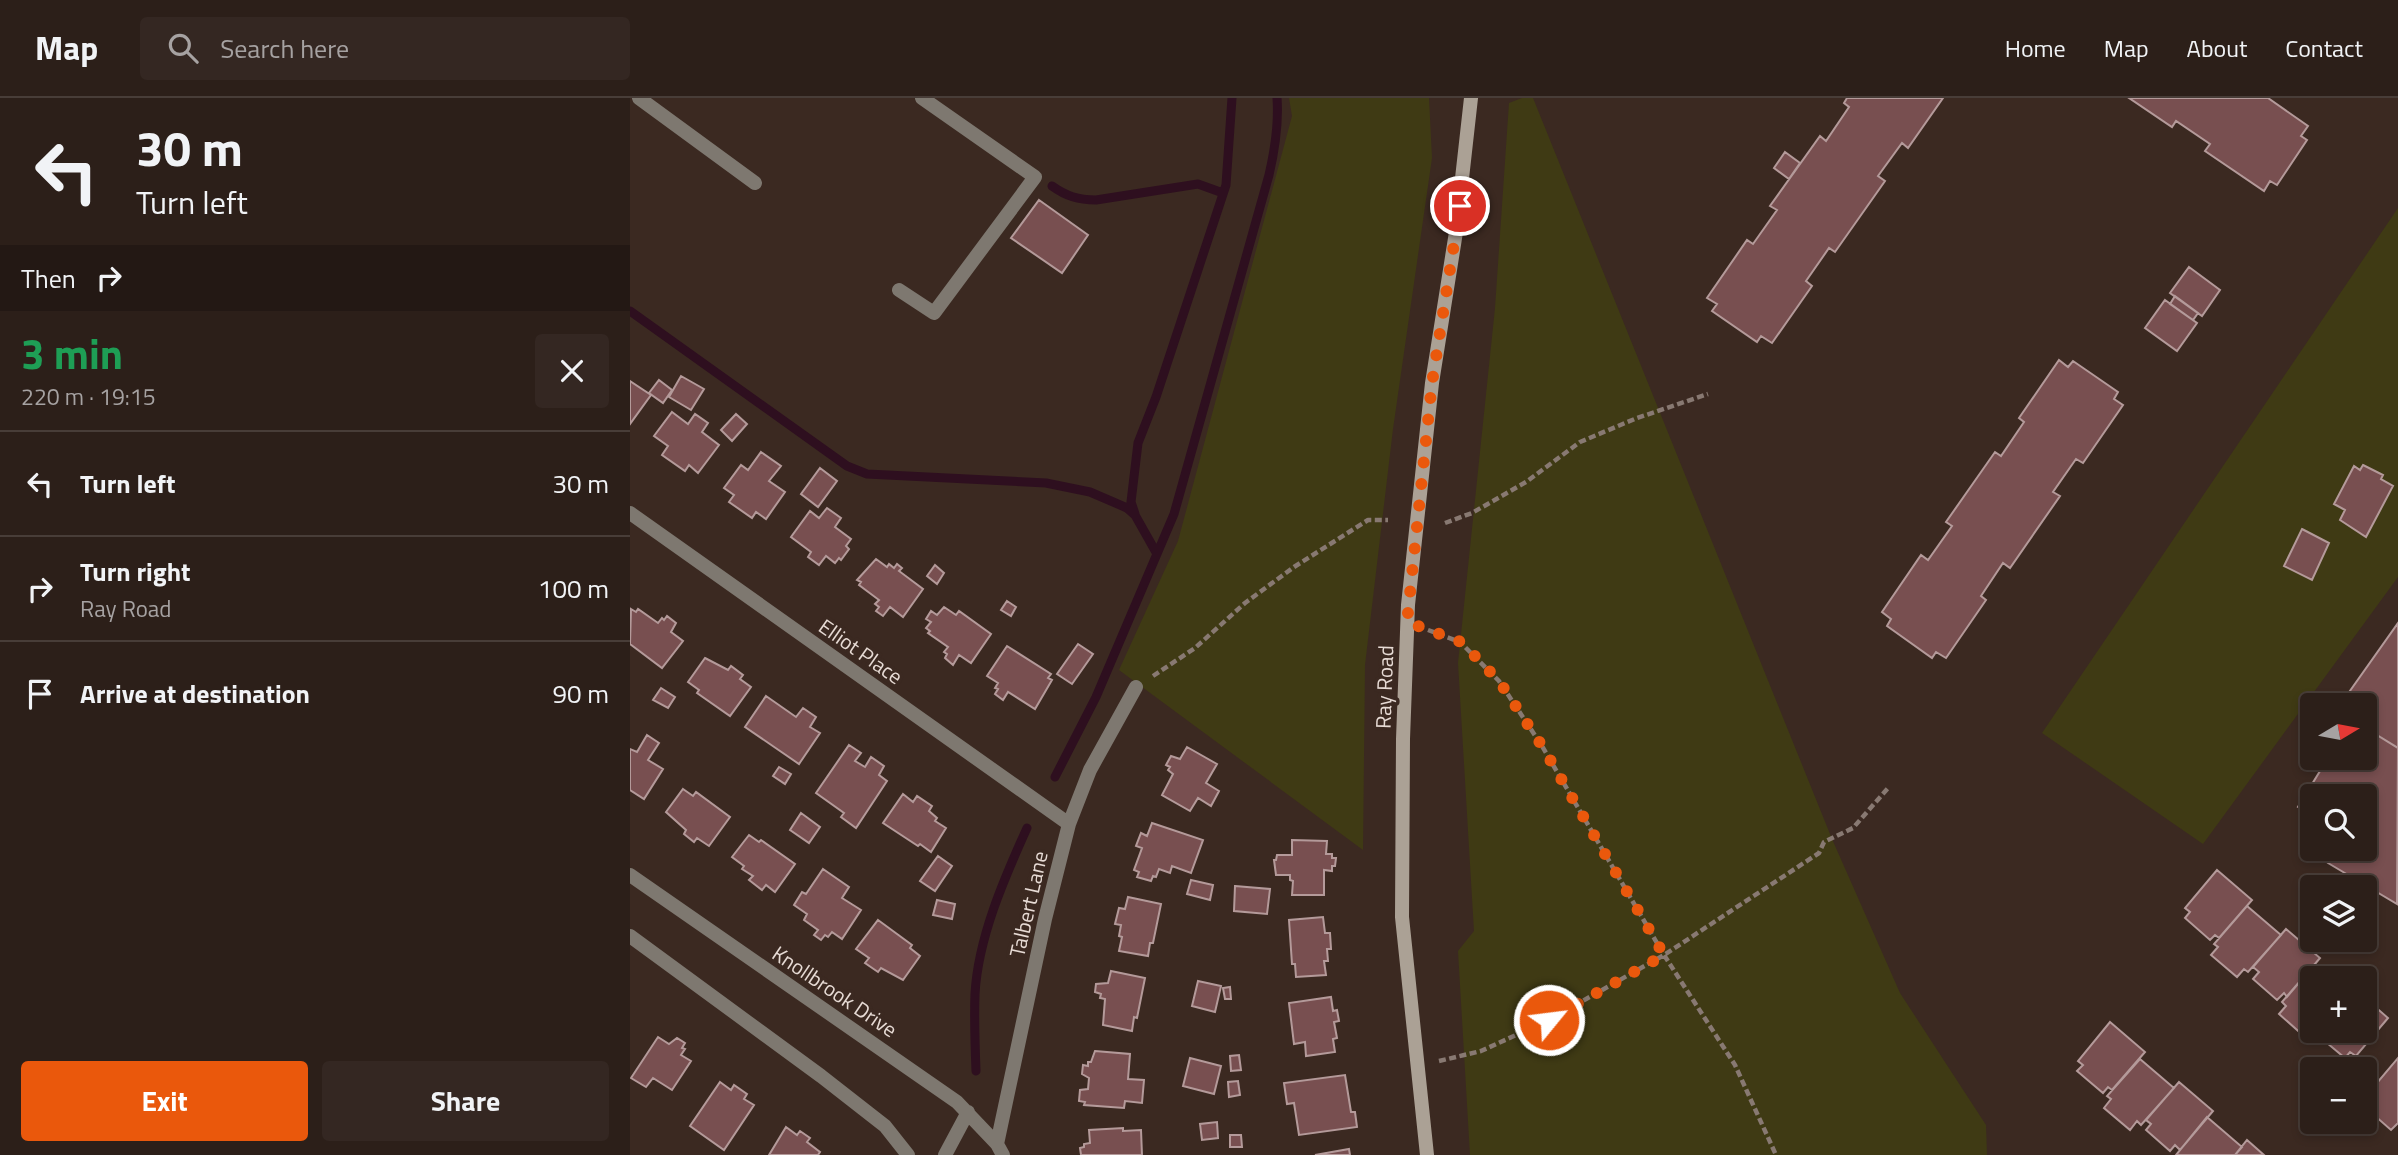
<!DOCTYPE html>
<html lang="en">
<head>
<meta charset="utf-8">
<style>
	body { margin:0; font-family:"Titillium Web",sans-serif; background:#342722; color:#f1f3f6; height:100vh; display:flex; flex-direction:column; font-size:26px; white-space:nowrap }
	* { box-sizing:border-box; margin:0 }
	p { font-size:23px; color:#a6a2a2 }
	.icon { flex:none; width:38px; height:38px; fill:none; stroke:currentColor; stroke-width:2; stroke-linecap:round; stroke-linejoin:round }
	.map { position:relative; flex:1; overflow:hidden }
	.drawer { display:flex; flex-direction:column; background:#2c1f19; width:630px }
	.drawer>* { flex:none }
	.hud { background:#2c1f19; color:#f1f3f6; overflow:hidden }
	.needle { width:46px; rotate:80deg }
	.buttons { position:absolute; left:1670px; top:595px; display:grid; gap:14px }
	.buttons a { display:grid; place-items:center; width:77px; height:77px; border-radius:7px; background:#2c1f19; box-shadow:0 4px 10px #0003,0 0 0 2px #483d38; font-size:35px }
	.pin { position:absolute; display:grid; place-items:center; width:60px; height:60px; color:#fff; margin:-30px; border:4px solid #fff; border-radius:50%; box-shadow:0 2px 7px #0007 }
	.me { position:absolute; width:77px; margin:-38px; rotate:61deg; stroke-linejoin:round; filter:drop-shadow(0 0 5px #0008) }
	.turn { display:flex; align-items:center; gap:24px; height:147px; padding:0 21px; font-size:32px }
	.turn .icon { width:91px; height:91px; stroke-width:2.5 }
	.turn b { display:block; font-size:49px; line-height:60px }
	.then { display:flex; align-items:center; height:66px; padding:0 21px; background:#0003; gap:14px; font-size:26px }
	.round { display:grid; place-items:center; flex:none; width:74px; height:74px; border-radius:7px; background:#342722 }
	.summary { display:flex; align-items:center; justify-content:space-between; height:119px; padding:0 21px }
	h1 { font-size:42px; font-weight:700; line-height:52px; color:#1e9e55 }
	.action { display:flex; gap:14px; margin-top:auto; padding:14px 21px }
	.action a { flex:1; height:80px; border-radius:7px; background:#ea580c; color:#fff; font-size:28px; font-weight:700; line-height:80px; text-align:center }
	.action a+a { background:#342722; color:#f1f3f6 }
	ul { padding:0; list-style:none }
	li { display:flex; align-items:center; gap:21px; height:105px; padding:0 21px; border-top:2px solid #483d38 }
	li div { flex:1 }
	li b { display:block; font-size:26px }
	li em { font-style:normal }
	header { display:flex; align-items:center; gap:42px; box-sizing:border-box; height:98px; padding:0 35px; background:#2c1f19; border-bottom:2px solid #483d38 }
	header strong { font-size:33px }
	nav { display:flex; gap:38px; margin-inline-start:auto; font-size:24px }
	.search { width:490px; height:63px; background:#342722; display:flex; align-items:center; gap:18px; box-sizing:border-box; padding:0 24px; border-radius:7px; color:#a6a2a2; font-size:26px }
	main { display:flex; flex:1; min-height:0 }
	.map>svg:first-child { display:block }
</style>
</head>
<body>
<header>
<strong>Map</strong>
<div class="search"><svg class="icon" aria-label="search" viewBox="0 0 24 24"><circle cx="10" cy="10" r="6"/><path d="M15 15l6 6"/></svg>Search here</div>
<nav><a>Home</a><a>Map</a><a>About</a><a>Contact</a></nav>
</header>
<main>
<section class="drawer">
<div class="hud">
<div class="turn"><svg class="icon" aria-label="left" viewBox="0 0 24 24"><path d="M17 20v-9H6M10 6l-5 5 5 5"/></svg><div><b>30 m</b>Turn left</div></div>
<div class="then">Then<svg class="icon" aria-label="right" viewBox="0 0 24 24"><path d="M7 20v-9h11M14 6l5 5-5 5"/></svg></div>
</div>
<div class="summary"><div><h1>3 min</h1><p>220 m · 19:15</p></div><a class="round"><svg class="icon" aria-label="close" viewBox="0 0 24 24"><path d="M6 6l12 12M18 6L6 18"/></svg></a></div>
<ul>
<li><svg class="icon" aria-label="left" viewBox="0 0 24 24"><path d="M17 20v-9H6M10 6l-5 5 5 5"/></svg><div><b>Turn left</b></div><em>30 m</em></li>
<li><svg class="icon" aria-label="right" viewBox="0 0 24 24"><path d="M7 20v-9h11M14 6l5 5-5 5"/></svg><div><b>Turn right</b><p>Ray Road</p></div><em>100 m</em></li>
<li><svg class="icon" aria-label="arrive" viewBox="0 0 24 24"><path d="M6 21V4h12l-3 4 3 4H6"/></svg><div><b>Arrive at destination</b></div><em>90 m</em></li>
</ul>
<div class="action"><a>Exit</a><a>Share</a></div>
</section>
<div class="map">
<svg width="1768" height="1057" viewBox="0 0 1768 1057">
	<rect width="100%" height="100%" fill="#3b2921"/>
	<!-- green -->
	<path fill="#3f3a14" d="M659,0H799L802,60L763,331L735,567L733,752L489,572L548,443L662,18Z
		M892,0H903L1202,741L1270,895L1356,1027L1357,1057H840L828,853L844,833L828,565L865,210L879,5Z
		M1768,110V479L1573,746L1412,635Z"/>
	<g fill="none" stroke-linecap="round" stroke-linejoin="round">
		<!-- stream -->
		<path stroke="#2e0f1f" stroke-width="9" d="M422,88C436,98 448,102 466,102L568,86L593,95
			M0,213L217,368L237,376L416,385L460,394L497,410L505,417L527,456
			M505,416L501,404L508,345L526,299L596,87L602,0
			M425,679L466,599L544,416L639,77C645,51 649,27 647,0
			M346,973C345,947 344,921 345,896C348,840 374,781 397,730"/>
	</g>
	<!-- building -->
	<path fill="#784f50" stroke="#b49a9a" stroke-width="2" d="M1217,0H1313L1278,50L1272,45L1248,78L1255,83L1205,154L1199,150L1176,183L1182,188L1142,245L1131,238L1127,244L1082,213L1087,206L1077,200L1117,142L1123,146L1147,112L1140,108L1190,38L1196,43L1219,9L1214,5Z
		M1499,0H1638L1678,28L1671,38L1677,42L1647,87L1640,83L1634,93L1575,53L1580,46L1546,23L1542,29Z
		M1155,54L1170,65L1159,81L1144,70Z
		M409,102L458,137L432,175L381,140Z
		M1559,169L1590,192L1572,218L1540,195Z
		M1545,198L1568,215L1563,222L1540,206Z
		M1535,202L1567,225L1547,253L1515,230Z
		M1429,262L1438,269L1443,263L1488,294L1484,301L1493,307L1453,365L1446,361L1423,394L1430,398L1380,470L1373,465L1351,498L1356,502L1316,560L1306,554L1302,560L1257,528L1261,521L1252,514L1291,457L1298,462L1322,428L1316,424L1365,354L1371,358L1394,324L1389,320Z
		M51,278L74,291L61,312L39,299Z
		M29,282L42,292L33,305L19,295Z
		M0,283L21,297L0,326Z
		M42,314L58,326L65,316L78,325L72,334L89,347L68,375L59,367L55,373L32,357L38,348L24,338Z
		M106,316L117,326L102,343L91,332Z
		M131,354L151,368L139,383L155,394L136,421L126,414L122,420L99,404L104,397L94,390L111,367L118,372Z
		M1733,367L1753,377L1751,381L1763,388L1736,439L1710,422L1715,412L1704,406L1724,368L1730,372Z
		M190,370L207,383L188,409L171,396Z
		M197,410L211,420L205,429L221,441L216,448L219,451L211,462L209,460L205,465L196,458L189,467L178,459L181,454L161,439L180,413L189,420Z
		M1672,431L1699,445L1682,482L1654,468Z
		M246,461L257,469L259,466L264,470L267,466L272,470L269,473L293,491L273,519L260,509L253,518L246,513L249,509L245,506L249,502L229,487L231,484L227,482Z
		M305,467L314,475L307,486L297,478Z
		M377,503L386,509L381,518L371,512Z
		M314,509L326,517L329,513L361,536L341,565L329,557L323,567L315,560L317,556L314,554L318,549L298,535L300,533L296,530L301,524L296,521L301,513L307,517Z
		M1,511L6,514L8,511L28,525L32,520L34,522L37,518L46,525L41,534L53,543L32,570L0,546Z
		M1768,525V650L1734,629V607H1710Z
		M448,546L463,556L442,586L427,576Z
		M377,548L421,576L418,580L422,582L405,611L378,594L373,602L365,596L368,591L365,590L368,585L357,578Z
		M75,560L98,572L101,568L113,577L110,581L121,589L100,618L67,595L69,592L58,584Z
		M31,590L45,599L38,610L23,602Z
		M136,598L166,619L173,610L186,619L180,629L190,635L169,666L115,629Z
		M1734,629L1768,650L1767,806L1698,765L1706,751H1734V698H1682V717L1668,709L1698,660H1734Z
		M17,637L29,645L18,662L33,671L14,701L0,692V651L7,654Z
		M219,647L231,655L225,663L235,669L241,659L254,668L249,677L257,683L226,730L211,719L214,715L186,695Z
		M557,649L587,666L576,685L589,693L581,708L568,700L560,713L532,697L543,676L538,672L540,669L536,667L541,658L550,661Z
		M149,669L161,676L155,686L143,678Z
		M53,691L63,698L66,694L100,719L79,748L67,740L64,744L54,736L56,732L36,714Z
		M273,696L283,704L287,698L302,708L299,713L307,720L305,723L316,730L301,754L290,746L288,748L253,725Z
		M171,715L190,729L179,745L160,732Z
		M522,725L573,742L561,775L542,768L540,775L529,771L526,779L523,778L521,783L507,779L509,774L504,772L512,750L506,748L511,735L517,738Z
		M119,737L129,744L131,742L165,766L145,794L136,787L132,792L119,782L123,778L112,771L114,768L102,759Z
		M662,742L697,743L696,756H702V760H706L705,768H702V773L694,772V797H662L663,783L660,782V777H646L644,762H646L647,757H662Z
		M308,758L322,768L305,793L290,783Z
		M193,771L219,789L212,800L231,812L212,841L202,834L198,839L195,837L191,842L184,837L188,832L174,822L177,816L164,807L172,794L176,796Z
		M1587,772L1622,802L1589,840L1585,837L1580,842L1555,820L1560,814L1555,810Z
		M561,782L583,787L580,802L557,796Z
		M605,788L640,791L637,816L604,813Z
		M498,799L531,806L523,845H520L518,858L489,853L492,839L489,838L491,827L485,826L489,810L495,811Z
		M307,802L325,806L322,821L303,817Z
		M1617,808L1651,837L1618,874L1614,871L1607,879L1581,857L1588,849L1584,846Z
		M693,819L695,835H700L701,851H697L698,863H694L696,877L666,879L665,866H662L659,822Z
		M248,822L282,847L280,850L290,858L273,882L251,870L248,874L235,865L239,860L226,851Z
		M1656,831L1690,860L1657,899L1654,895L1647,902L1623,881L1629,874L1623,869Z
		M1684,867L1700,880H1682V931L1675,939L1649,916L1656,908L1652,904Z
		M481,873L515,880L507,920L504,919L502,933L473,927L475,901L470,900L471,896L465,894L466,886L478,885Z
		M568,883L591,888L585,914L562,908Z
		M600,889L601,901H595L593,890Z
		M701,899L703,913L707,912L709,923L704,924L707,940L703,941L705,954L676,958L675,944L664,946L659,905Z
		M1734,899L1758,920L1726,958L1720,954L1715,960L1691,940L1697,933H1734Z
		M1480,924L1515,954L1482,992L1478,989L1473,995L1447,973L1453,967L1448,963Z
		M28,939L39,946L47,940L55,945L52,950L55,951L51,957L61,963L42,992L23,980L16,989L1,980Z
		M465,953L500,956L498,981L514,982L512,1005L495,1003L494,1010L454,1007L455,1004L449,1003L450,992L458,991L459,980L452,976L453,967L458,968V964H461Z
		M609,957L611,972L601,973L600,958Z
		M560,960L591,968L584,996L553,988Z
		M1768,960V1025L1761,1032L1736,1010L1742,1003L1736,998Z
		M1510,961L1544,990L1511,1027L1507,1023L1500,1032L1474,1010L1481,1001L1477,998Z
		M715,977L721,1014H725L727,1029L669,1037L664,1005L657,1006L654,985Z
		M608,983L610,997L599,999L598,984Z
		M90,984L101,992L104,987L117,996L114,1001L124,1007L94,1052L60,1028Z
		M1549,984L1583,1013L1550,1052L1545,1047L1540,1053L1516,1032L1521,1026L1516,1022Z
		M1577,1019L1612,1049L1605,1057H1546Z
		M587,1024L588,1040L572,1042L570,1026Z
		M156,1029L167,1037L170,1033L180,1040L177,1044L190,1054L188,1057H139Z
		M493,1030V1033L511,1032L512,1057H451L450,1050L454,1049V1046L460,1045L459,1032Z
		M600,1037H611L612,1049H600Z
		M1617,1042L1634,1057H1605Z
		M719,1051L720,1057H685Z"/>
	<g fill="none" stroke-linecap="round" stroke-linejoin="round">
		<!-- path -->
		<path stroke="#887972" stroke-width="4.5" stroke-dasharray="7 3.5" stroke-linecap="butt" d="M815,425L842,415L896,384L950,344L1007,320L1078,296
			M798,532L830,544L869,583L912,648L1034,857L1105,967L1146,1057
			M523,578L565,550L615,505L664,469L738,422H758
			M809,963L851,953L919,922L1034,857L1189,755L1194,744L1223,730L1259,689"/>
		<!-- lane -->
		<path stroke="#7e7870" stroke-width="14" d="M9,0L125,85
			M269,192L304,215L405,79L292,0"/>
		<!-- street -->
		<path stroke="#7e7870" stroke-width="14" d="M0,415L439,726
			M0,777L327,1004L367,1046L373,1057
			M0,838L191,978L255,1028L278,1057
			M367,1046L415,821L439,726L460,672L506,589
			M315,1057L338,1014"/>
		<!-- secondary -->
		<path stroke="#aba195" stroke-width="14" d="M797,1057L772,819L773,641L778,507L802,285L826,134L841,0"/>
	</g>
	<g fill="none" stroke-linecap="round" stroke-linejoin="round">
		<!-- route -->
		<path stroke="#ea580c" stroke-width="12" stroke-dasharray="0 21.6" d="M830,108L802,285L777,524L831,544L869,583L912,648L1034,857L919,922"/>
	</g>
	<g text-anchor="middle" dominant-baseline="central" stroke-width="7" stroke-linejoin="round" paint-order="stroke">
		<!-- street labels -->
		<g font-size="21" fill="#e7dbd5" stroke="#3b2921">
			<text transform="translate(231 553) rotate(35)">Elliot Place</text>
			<text transform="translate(754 589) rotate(-88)">Ray Road</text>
			<text transform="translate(398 806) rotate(-77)">Talbert Lane</text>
			<text transform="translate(205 893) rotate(34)">Knollbrook Drive</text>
		</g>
	</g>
</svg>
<div class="buttons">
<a><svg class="needle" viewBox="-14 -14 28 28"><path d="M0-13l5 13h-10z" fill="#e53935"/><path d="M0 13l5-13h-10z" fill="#a6a2a2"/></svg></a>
<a><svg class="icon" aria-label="search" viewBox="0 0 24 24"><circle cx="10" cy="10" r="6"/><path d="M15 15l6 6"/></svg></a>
<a><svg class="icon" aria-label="layers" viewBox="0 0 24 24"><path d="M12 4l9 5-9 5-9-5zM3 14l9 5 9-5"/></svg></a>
<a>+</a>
<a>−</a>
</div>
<div class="pin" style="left:830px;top:108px;background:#d93025"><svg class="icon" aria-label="arrive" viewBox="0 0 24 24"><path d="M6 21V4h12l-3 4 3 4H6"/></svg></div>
<svg class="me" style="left:919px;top:922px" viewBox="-20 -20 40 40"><circle r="17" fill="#ea580c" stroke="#fff" stroke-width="3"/><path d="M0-11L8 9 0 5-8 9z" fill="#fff"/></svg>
</div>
</main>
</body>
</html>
